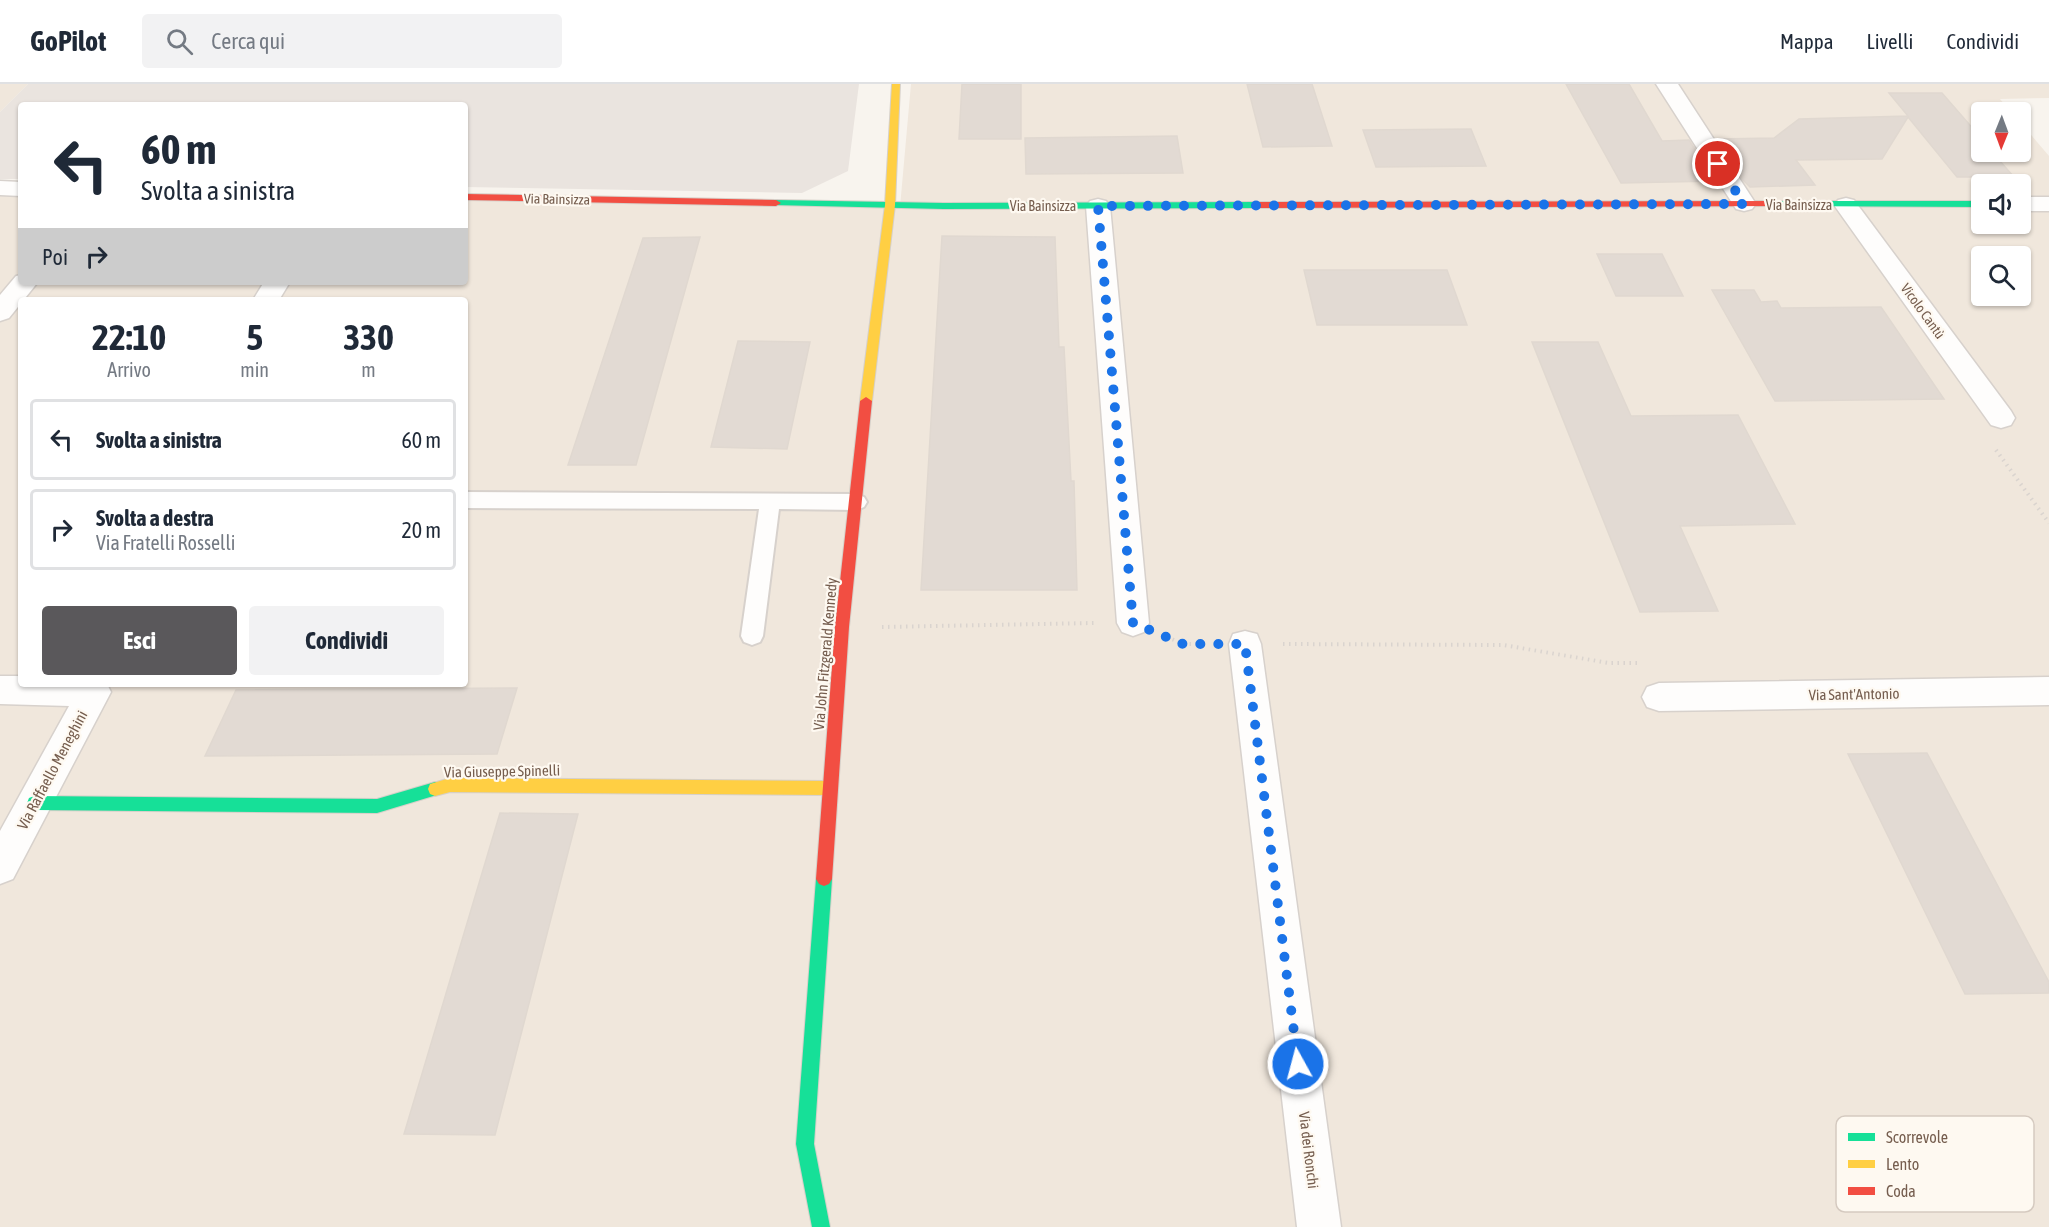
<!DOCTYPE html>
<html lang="it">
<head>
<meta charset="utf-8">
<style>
	body { margin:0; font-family:"Asap Condensed",sans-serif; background:#f2f2f3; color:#1f2937; height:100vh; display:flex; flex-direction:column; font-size:22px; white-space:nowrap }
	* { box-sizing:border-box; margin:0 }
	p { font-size:20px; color:#747a83 }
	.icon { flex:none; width:33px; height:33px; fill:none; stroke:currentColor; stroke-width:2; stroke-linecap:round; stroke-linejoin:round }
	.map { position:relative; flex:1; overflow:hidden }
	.side { position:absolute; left:18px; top:213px; width:450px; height:390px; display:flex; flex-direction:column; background:#fff; border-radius:6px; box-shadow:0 2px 4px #0004 }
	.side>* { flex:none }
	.hud { position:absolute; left:18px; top:18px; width:450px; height:183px; border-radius:6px; box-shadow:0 2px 4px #0004; background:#fff; color:#1f2937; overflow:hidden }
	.needle { width:39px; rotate:181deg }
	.fabs { position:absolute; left:1971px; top:18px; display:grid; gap:12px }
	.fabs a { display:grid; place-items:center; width:60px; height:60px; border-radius:6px; background:#fff; box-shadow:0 2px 4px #0004; font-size:30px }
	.pin { position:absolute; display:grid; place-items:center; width:51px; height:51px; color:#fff; margin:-26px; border:3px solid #fff; border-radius:50%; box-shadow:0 2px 6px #0007 }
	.me { position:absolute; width:66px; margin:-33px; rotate:353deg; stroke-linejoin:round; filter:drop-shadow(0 0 4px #0008) }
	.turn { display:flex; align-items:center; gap:21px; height:126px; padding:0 24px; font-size:27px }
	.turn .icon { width:78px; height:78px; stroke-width:2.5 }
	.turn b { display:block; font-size:42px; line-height:51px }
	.then { display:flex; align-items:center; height:57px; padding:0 24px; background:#0003; gap:12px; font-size:22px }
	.eta { display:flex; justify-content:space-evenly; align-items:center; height:102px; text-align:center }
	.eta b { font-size:36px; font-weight:700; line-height:42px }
	.button { display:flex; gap:12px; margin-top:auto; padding:12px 24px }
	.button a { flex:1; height:69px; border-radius:6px; background:#5a585b; color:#fff; font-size:24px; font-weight:700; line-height:69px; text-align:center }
	.button a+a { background:#f2f2f3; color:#1f2937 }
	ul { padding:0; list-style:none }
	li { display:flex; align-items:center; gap:18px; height:81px; margin:0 12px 9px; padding:0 12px; border:3px solid #e0e1e3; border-radius:6px }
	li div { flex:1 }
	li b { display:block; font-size:22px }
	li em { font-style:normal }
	header { display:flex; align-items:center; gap:36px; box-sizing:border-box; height:84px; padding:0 30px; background:#fff; border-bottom:2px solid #e0e1e3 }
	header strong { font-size:28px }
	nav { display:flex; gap:33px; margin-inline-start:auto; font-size:21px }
	.search { width:420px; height:54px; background:#f2f2f3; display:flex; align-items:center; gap:15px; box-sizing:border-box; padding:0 21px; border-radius:6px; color:#747a83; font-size:22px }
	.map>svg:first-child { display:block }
</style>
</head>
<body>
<header>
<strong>GoPilot</strong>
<div class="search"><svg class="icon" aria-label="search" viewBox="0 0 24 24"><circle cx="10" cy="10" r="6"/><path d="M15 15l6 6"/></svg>Cerca qui</div>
<nav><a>Mappa</a><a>Livelli</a><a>Condividi</a></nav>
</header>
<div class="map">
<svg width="2049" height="1143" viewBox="0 0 2049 1143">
	<rect width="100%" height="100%" fill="#f8f4ee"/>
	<!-- residential -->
	<path fill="#f0e7dc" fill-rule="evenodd" d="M0,0H28L0,28Z
		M911,0H2049V14L2000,15L2011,28H1982V68H2020L2021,39L2049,72V1143H0V110H21V198H465V117L900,123ZM1982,100H2020V140H1982ZM1982,172H2020V212H1982ZM21,216H465V600H21Z"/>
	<!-- industrial -->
	<path fill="#eae4df" d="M28,0H859L848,87L802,109L465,103V21H21V95H0V28Z"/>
	<!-- building -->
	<path fill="#e2dad3" stroke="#e0d8d0" stroke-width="1.5" d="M962,0H1021V55H959Z
		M1247,0H1312L1332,62L1263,63Z
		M1566,0H1629L1662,57L1689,56L1715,97L1621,99Z
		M1889,9H1942L1982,55V68H1992L2014,93H1957L1908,33L1882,75L1796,76L1815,101L1750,103L1743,96L1717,55L1774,54L1799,35L1908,32Z
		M1471,45L1486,82L1376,83L1363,46Z
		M1177,52L1183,89L1026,90L1025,54Z
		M942,152L1055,153L1059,263H1064L1071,397H1074L1077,506H921Z
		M700,153L636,381H568L643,154Z
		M1597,170H1662L1683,212H1616Z
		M1304,186H1447L1467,241H1317Z
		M1712,206H1754L1761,218L1777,217L1781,224L1881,223L1944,315L1775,317Z
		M738,257L810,258L787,365L711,363Z
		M1532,258H1598L1631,332L1738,331L1795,440L1680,442L1718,527L1640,528Z
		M517,604L497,670L205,672L236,606Z
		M1927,669L2049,898V909L1965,910L1848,670Z
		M500,729L578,730L495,1051L404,1050Z"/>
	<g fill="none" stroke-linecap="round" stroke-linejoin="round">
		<!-- lane casing -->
		<g stroke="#d7d1cc" stroke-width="4">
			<path id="lane" d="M465,408L857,410L864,413L867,418L864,423L857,426L779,425L763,552L760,558L752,561L744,558L741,552L759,425L465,424Z"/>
		</g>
		<!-- street casing -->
		<g stroke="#d7d1cc" stroke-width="3">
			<path id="street" d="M1656,0H1678L1756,120L1752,125L1744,127L1736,125Z
				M0,97L21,98V112L0,111Z
				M2020,113H2049V127H2020Z
				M1846,114L1854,116L2011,327L2015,334L2011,341L2001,344L1991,341L1834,121L1838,116Z
				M1098,115L1106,117L1110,122L1149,539L1144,548L1133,552L1122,548L1117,539L1086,122L1090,117Z
				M21,191V198H38L9,234L0,237V211L16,192Z
				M264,198H290L279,216H253Z
				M1245,547L1257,550L1261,560L1341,1143H1297L1229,560L1233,550Z
				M0,592H21V600H107L111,608L13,795L0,800V747L69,622L0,620Z
				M2049,593V621L1659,627L1647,623L1642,613L1647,603L1659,599Z"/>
		</g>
		<!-- fast casing -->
		<g stroke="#d6d0c9" stroke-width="2">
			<path id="fast" d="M776,116L944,119L1258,118L1263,121L1258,124L944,125L773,121L771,119Z
				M1779,117H1982V123L1776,122L1774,120Z
				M435,698L440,700L442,705L440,710L377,729L34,726L29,724L27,719L29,714L34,712L377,715Z
				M824,788L829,790L832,795L814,1060L830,1143H812L796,1060L816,795L819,790Z"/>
		</g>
		<!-- slow casing -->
		<g stroke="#d6d0c9" stroke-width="2">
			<path id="slow" d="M892,0H900L895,121L872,317L866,321L860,317L885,121Z
				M450,694L829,697L834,699L836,704L834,709L829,711L450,708L435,712L430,710L428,705L430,700Z"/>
		</g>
		<!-- jam casing -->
		<g stroke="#d6d0c9" stroke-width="2">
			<path id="jam" d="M465,110L776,116L781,119L776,122L465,116Z
				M1779,117L1784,120L1782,122L1258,124L1253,121L1258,118Z
				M866,313L872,317L849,543L832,795L829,800L824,802L819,800L816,795L835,543L860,317Z"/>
		</g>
		<!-- path -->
		<path stroke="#dad4cf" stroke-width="4" stroke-dasharray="1.5 4.5" stroke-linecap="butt" d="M1996,366L2049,439
			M882,543L1094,539
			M1167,553L1183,560H1207
			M1283,560L1503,561L1609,579H1640"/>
		<!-- lane -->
		<use href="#lane" fill="#fefdfc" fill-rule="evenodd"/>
		<!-- street -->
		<use href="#street" fill="#fefdfc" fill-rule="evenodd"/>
		<!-- fast -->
		<use href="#fast" fill="#16e098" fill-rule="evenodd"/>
		<!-- slow -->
		<use href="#slow" fill="#ffcf43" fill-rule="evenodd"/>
		<!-- jam -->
		<use href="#jam" fill="#f24e42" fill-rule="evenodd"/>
	</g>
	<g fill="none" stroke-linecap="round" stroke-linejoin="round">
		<!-- route -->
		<path stroke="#1a73e8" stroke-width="10" stroke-dasharray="0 18" d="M1298,980L1245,560H1183L1133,539L1098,122L1744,120L1718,80"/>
	</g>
	<g text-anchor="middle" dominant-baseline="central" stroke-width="4.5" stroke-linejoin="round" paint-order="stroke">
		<!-- far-street labels -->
		<g font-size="14" fill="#755d4e" stroke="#fef9f1">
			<text transform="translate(557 115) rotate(1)">Via Bainsizza</text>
			<text x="1799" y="121">Via Bainsizza</text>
			<text x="1043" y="122">Via Bainsizza</text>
			<text transform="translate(1923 227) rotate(54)">Vicolo Cantù</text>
		</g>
		<!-- street labels -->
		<g font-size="15" fill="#755d4e" stroke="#fef9f1">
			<text transform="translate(825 570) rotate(-85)">Via John Fitzgerald Kennedy</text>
			<text transform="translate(1854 610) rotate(-1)">Via Sant'Antonio</text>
			<text transform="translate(52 686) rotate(-62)">Via Raffaello Meneghini</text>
			<text transform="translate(502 687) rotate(-1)">Via Giuseppe Spinelli</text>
			<text transform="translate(1309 1066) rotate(83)">Via dei Ronchi</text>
		</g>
	</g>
	<!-- legend -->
	<rect x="1836" y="1032" width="198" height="96" rx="9" fill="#fef9f1" stroke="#d5cac0" stroke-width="1.5"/>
	<rect x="1848" y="1049" width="27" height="8" fill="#16e098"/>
	<rect x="1848" y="1076" width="27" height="8" fill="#ffcf43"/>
	<rect x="1848" y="1103" width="27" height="8" fill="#f24e42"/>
	<g font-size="16" fill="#755d4e">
		<text x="1886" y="1059">Scorrevole</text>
		<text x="1886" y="1086">Lento</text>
		<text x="1886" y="1113">Coda</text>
	</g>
</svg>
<div class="fabs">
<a><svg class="needle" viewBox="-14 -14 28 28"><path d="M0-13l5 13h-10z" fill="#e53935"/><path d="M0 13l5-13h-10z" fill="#747a83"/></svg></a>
<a><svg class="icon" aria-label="sound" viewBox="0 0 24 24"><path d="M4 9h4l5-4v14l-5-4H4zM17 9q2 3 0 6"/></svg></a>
<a><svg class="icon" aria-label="search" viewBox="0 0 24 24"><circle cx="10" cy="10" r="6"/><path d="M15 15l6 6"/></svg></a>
</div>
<div class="pin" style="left:1718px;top:80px;background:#d93025"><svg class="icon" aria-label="arrive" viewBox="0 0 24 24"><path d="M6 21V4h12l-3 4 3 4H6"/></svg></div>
<svg class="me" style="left:1298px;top:980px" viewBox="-20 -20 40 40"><circle r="17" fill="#1a73e8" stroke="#fff" stroke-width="3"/><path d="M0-11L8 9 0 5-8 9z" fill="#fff"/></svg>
<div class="hud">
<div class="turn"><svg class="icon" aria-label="left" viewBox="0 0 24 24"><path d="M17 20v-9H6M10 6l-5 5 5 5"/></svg><div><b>60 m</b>Svolta a sinistra</div></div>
<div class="then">Poi<svg class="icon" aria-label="right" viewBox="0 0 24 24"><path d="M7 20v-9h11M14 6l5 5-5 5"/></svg></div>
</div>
<section class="side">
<div class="eta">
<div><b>22:10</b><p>Arrivo</p></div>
<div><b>5</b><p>min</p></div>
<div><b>330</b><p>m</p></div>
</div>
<ul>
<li><svg class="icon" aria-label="left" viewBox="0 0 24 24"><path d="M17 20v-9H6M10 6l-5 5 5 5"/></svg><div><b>Svolta a sinistra</b></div><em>60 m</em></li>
<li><svg class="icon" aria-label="right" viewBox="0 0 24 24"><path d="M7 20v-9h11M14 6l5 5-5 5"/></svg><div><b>Svolta a destra</b><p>Via Fratelli Rosselli</p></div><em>20 m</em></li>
</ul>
<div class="button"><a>Esci</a><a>Condividi</a></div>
</section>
</div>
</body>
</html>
